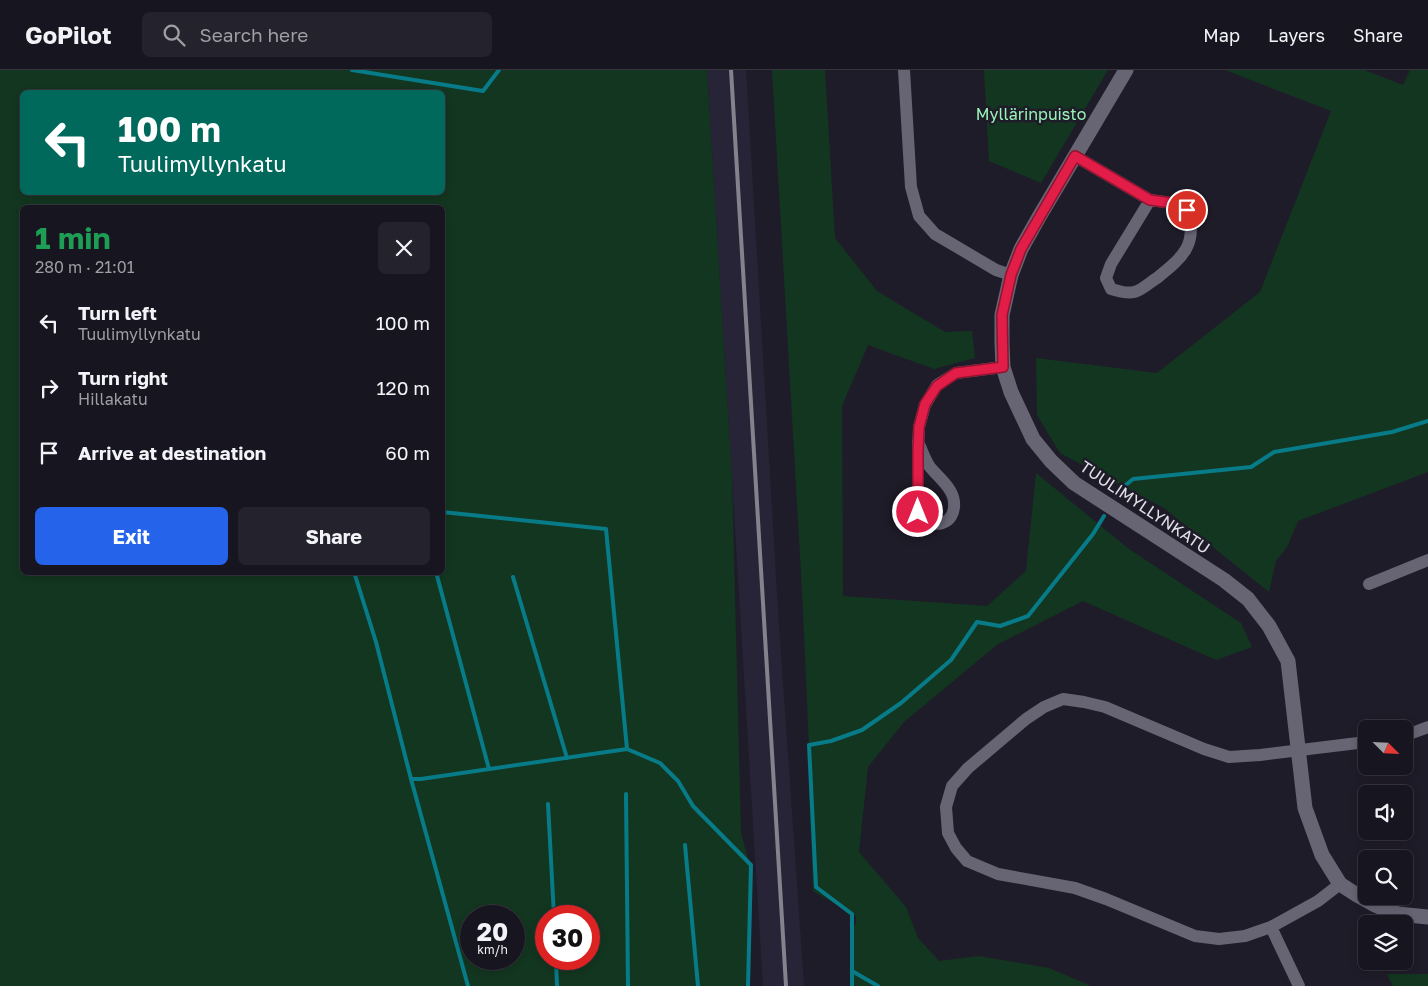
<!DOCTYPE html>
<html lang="en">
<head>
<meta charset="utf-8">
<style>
	body { margin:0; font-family:"Golos Text",sans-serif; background:#24222c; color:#f1f3f6; height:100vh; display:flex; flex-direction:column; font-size:19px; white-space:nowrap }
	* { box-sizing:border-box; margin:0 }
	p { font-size:16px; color:#9e9fa4 }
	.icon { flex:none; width:28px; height:28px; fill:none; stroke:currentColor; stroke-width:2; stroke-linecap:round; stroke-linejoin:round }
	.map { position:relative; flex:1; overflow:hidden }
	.side { position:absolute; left:20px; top:135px; width:425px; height:370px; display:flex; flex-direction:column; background:#17151f; border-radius:8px; box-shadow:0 2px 8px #0003,0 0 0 1px #36343d }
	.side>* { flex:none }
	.guide { position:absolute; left:20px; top:20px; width:425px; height:105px; border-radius:8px; box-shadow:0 2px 8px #0003,0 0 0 1px #36343d; background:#00695c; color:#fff; overflow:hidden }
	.needle { width:32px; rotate:114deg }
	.controls { position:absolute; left:1358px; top:650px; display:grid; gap:10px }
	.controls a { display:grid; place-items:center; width:55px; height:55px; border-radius:8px; background:#17151f; box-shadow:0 2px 8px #0003,0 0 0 1px #36343d; font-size:25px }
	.speed { position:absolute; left:460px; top:835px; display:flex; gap:10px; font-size:25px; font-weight:700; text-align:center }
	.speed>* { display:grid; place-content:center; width:65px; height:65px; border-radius:50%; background:#17151f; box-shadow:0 2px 8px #0003,0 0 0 1px #36343d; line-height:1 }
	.speed small { font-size:12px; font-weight:400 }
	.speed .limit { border:8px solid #d22; background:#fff; color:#111 }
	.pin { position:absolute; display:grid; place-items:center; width:42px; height:42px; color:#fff; margin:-21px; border:2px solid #fff; border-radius:50%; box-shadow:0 1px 5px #0007 }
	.me { position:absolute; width:55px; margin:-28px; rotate:0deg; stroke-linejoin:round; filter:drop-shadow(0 0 4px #0008) }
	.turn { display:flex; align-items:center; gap:18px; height:105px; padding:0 15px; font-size:22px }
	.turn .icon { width:65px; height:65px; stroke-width:2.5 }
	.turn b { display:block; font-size:35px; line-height:42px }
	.round { display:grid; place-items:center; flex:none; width:52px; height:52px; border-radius:8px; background:#24222c }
	.headline { display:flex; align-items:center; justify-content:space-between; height:85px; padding:0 15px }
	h1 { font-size:30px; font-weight:700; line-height:38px; color:#1e9e55 }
	.cta { display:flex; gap:10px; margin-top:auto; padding:10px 15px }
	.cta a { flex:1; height:58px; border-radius:8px; background:#2563eb; color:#fff; font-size:20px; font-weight:700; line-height:58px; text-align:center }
	.cta a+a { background:#24222c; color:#f1f3f6 }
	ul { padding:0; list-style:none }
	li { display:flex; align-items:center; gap:15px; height:65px; padding:0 15px }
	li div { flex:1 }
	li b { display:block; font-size:19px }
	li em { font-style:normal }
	header { display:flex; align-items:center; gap:30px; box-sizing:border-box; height:70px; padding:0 25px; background:#17151f; border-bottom:1px solid #36343d }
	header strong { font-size:24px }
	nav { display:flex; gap:28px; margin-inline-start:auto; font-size:18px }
	.search { width:350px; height:45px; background:#24222c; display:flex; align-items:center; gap:12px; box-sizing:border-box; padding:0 18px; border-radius:8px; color:#9e9fa4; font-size:19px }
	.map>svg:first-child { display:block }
</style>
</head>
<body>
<header>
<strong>GoPilot</strong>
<div class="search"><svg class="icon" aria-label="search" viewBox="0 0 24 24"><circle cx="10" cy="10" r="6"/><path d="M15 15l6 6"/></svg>Search here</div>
<nav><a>Map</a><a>Layers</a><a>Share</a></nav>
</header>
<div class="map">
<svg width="1428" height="916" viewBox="0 0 1428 916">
	<rect width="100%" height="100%" fill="#1f1c29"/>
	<!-- built -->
	<path fill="#282437" d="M707,0H746L778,541L804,916H763Z"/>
	<!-- green -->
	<path fill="#133620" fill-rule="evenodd" d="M0,0H707L732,408L741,763L749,792L751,795L748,916H0ZM22,22H442V122H22ZM22,138H442V502H22ZM471,846H514V889H471ZM589,846V889H546V846Z
		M772,0H825L835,168L877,221L945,262L972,261L975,288L934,299L868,275L842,336L843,526L987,536L1026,501L1036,403L1129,479L1241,553L1252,577L1216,590L1083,531L998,574L904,652L868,697L859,782L906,837L918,868L939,891L979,886L1049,898L1091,916H852V854L856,855V846L813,821L809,721H811L802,520Z
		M984,0H1108L1041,113L989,91Z
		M1225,0H1364L1403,15L1410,0H1428V402L1298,451L1287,477L1276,491L1269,522L1164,438L1060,383L1037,345L1036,288L1157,303L1260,222L1331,41Z
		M1387,904H1428V916H1393Z"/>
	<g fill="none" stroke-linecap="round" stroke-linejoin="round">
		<!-- stream -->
		<path stroke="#087b88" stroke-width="4" d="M352,0L483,21L499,0
			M1117,426L1121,419L1133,409L1251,397L1274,382L1392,362L1428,351
			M442,442L606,459L627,679
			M354,502L376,572L411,709L468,916
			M436,502L489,699
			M513,507L567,688
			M411,709H421L627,679L660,693L678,711L693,736L751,795L748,916
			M626,724L628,916
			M548,734L554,846
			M685,775L698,916
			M556,889L557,916
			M852,901L878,916
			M852,916V844L816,817L809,675L831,671L862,660L901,633L951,590L977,552L1000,556L1028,546L1093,464L1104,446"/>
		<!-- minor -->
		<path stroke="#676474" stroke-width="12" d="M904,0L911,117L919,146L935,164L996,200L1011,205
			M1075,86L1150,130L1111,194L1106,208L1111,219C1118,221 1126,224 1134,222C1141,221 1150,212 1157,208C1182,188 1199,174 1187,140L1172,133L1150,130
			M918,372C922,380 925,390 930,397C938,407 953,418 954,432C956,455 932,462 918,442V382L919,357L925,335L937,315L956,303L1003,297
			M1369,514L1428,490
			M1404,666L1428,657
			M1340,814L1318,831L1271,857L1245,866L1219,869L1195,866L1106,829L1075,818L998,804L967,791L956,778L948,763L946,737L952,716L968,698L1026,649L1044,637L1063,629L1084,632L1105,637L1204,679L1229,687L1260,685L1366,672
			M1271,857L1299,916"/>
		<!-- tertiary -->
		<path stroke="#676474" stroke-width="15" d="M1126,0L1039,147L1021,179L1011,205L1002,245V273L1003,297L1011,322L1033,369L1051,391L1074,413L1224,510L1248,529L1269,556L1288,591L1305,738L1322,785L1340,814L1357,825L1375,835L1398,844L1428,847"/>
		<!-- rail -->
		<path stroke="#84828d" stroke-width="4" d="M731,0L786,916"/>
	</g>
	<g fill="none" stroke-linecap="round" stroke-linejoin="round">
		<!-- route casing -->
		<g stroke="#92132f" stroke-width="12">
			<path id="route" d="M918,442V382L919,357L925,334L937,316L956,303L1003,297L1002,245L1011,205L1021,179L1075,86L1150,130L1172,133L1187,140"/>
		</g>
		<!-- route -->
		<use href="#route" stroke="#e11d48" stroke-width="9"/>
	</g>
	<g text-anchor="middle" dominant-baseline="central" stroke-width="5" stroke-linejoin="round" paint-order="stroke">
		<!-- park labels -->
		<g font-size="16" fill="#99f3b7" stroke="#1f1c29">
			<text x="1031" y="44">Myllärinpuisto</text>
		</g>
		<!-- street labels -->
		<g font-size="16" fill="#e2e0e9" stroke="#1f1c29">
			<text transform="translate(1145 437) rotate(34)">TUULIMYLLYNKATU</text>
		</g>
	</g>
</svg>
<div class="controls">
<a><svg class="needle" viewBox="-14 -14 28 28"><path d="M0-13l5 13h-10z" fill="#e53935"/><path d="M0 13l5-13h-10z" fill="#9e9fa4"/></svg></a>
<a><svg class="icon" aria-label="sound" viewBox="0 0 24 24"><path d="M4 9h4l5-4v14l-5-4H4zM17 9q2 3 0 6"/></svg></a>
<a><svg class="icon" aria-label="search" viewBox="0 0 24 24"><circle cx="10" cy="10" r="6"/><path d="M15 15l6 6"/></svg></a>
<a><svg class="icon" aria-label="layers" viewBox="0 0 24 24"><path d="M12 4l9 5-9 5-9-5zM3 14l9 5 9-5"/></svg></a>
</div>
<div class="speed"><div>20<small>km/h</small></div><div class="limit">30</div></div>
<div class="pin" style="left:1187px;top:140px;background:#d93025"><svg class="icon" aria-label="arrive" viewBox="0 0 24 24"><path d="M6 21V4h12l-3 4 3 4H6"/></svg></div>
<svg class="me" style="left:918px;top:442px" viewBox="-20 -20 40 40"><circle r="17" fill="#e11d48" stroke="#fff" stroke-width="3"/><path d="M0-11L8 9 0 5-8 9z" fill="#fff"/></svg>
<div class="guide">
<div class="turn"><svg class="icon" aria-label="left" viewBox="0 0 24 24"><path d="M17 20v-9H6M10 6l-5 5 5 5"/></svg><div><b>100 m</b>Tuulimyllynkatu</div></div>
</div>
<section class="side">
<div class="headline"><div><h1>1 min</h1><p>280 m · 21:01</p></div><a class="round"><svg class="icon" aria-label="close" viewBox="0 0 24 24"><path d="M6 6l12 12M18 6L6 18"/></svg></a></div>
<ul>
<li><svg class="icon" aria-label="left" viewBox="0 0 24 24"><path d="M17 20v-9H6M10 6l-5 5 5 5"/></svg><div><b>Turn left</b><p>Tuulimyllynkatu</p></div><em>100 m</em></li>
<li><svg class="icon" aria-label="right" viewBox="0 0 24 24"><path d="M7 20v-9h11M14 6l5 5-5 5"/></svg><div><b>Turn right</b><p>Hillakatu</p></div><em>120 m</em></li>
<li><svg class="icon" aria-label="arrive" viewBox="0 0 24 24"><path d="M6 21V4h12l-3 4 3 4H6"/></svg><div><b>Arrive at destination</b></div><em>60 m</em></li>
</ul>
<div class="cta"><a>Exit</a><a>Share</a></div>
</section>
</div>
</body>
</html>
